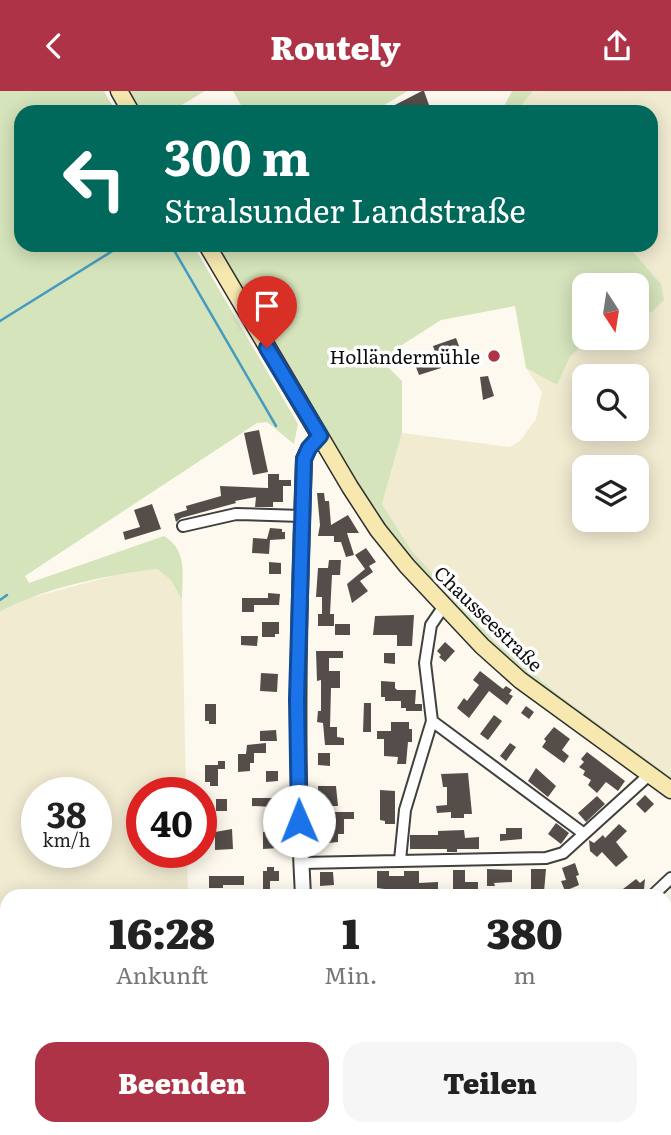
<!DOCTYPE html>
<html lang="de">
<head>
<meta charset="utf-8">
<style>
	body { margin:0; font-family:Literata,serif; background:#f6f6f6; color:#222; height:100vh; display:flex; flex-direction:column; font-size:26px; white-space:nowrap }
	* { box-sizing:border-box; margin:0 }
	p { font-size:23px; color:#767676 }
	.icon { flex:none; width:38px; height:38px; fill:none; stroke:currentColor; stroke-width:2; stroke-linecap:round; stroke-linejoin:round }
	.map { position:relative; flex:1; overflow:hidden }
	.details { position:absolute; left:0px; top:798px; width:672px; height:247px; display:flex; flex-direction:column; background:#fff; border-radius:21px 21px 0 0; box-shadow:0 4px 18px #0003 }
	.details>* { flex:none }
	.top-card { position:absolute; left:14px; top:14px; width:644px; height:147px; border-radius:21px; box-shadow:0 4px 18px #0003; background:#00695c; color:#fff; overflow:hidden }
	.needle { width:46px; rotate:168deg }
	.buttons { position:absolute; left:572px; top:182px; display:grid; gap:14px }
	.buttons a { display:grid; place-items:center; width:77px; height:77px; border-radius:14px; background:#fff; box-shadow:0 4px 18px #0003; font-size:35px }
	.speed { position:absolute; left:21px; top:686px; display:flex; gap:14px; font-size:35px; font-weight:700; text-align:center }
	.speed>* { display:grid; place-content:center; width:91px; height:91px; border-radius:50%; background:#fff; box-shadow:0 4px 18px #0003; line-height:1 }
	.speed small { font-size:18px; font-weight:400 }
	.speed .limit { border:10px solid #d22; background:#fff; color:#111 }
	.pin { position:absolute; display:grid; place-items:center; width:60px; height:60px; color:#fff; margin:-72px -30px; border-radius:50% 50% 50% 0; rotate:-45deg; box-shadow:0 0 7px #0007 }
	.pin .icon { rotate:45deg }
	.me { position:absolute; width:77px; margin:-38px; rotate:359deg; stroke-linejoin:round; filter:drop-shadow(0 0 5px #0008) }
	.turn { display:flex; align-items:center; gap:24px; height:147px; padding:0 35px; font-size:32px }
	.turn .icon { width:91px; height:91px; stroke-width:2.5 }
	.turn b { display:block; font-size:49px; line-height:60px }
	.eta { display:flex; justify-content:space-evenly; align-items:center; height:119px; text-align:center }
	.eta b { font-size:42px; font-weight:800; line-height:49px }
	.primary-button { display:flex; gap:14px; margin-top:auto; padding:14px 35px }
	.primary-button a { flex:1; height:80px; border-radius:21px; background:#af3346; color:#fff; font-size:28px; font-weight:800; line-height:80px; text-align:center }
	.primary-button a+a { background:#f6f6f6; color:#222 }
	header { display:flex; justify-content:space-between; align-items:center; height:91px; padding:0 35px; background:#af3346; color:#fff; font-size:32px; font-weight:800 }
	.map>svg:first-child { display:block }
</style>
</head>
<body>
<header><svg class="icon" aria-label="back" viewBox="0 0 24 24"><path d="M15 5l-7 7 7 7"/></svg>Routely<svg class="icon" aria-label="share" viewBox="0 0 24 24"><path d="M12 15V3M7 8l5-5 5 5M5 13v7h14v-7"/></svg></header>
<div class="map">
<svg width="671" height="1044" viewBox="0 0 671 1044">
	<rect width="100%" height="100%" fill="#fdf9ee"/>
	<!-- farmland -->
	<path fill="#f1ebd1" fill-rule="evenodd" d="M533,0H671V686L555,601L495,551L411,459L382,413L402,342L510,356L520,350L536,328L542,301L526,277L557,294L570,266L590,247H637V226L652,221L661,193L627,154H651V21H516ZM584,285H637V338H584ZM584,376H637V429H584Z
		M157,478L171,489L182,509L186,702H142V761H187L188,805H7V1038H169L170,1044H0V521L22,509L127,481ZM37,702H96V761H37Z"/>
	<!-- green -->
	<path fill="#d5e4bb" d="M0,0H104L116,21H21V154H193L298,333L294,353L267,331L257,332L25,485L29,492L164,445C188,460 182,483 182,509L171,489L157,478C111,483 39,498 0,521Z
		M124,0H205L170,21H136Z
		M233,0H408L372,21H245Z
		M512,0H533L516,21H501Z
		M212,154H627L661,193L664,209L652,221L637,226V194H584V247H590L570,266L557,294L526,277L515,215L441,229L380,268L402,290V342L382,413L411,459L495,551L555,601L671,686V694L524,584L448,513L383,436Z"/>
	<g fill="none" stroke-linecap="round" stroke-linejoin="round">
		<!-- stream -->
		<path stroke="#469cbf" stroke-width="2.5" d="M171,154L276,335
			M0,230L122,154
			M0,509L7,504"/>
	</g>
	<!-- building -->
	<path fill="#544d4a" d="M422,0H424L429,14L418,19L417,17L409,21H393L391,16Z
		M456,247L459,255L436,263L441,277L419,284L413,268L435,261L433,255Z
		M487 265a7 7 0 1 1 14 0a7 7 0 1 1-14 0Z
		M488,285L494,305L483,309L480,286Z
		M259,339L268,381L253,384L244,342Z
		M268,383H279V389H291V395H283V411H273V416H255L256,406L235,410L236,412L181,427L176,431L174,423L187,419L186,415L221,405L220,395L268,397Z
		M317,402H324L325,410H329L331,434L348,424L359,442H347L354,464L346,466L341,451H334V445H318L320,434Z
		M152,413L161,438L125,449L123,441L140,436L134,419Z
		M270,437L282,438V441H285V448L270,449L269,463L252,462L253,447L267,448Z
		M366,457L376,471L369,475L373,481L360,490L368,500L352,512L347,493L365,478L355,464Z
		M329,469H341L340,484H332L330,523H334V535H318V523H322V506H316L318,477H328Z
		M269,471L281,472V483H269Z
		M268,502L280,503L279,514H254V521H242V507H268Z
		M414,524L412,555H397V544H373L375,525Z
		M262,531H279V543H275V546H262Z
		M335,533H350V544H335Z
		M241,545H258L257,555L241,554Z
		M445,551L455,560L445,571L439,566L441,564L437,560Z
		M316,560H343V567H329V580H340V597H331L330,636H337V646L344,647V654H325L323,632L317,631L318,620H321V589L317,590Z
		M384,562H395V573L384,572Z
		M480,580L503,598L506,595L512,599L509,603L513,605L507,614L489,600L469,627L457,617L464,607L467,610L479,594L473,589Z
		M261,582L278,583L277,601L260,600Z
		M381,590L395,591V597L397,599H416L415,613H422V620H406V617H401V610H385V606H381Z
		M364,612H371V641H363Z
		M205,613H216V633H209V630H205Z
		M526,615L534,621L529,628L521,622Z
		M494,624L502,630L488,649L480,643Z
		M391,631H409V638H412V651H408L406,673H397L398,666L384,665V648H377V640H391Z
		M554,636L570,648L562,659L569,665L564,672L542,656L546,650L544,648Z
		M276,639L277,650H260V640Z
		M266,652V662H254V672H250V680L238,681V663H246L247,654Z
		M510,652L516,656L506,670L500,665Z
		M587,661L625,690L618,700L606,691L597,702L588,694L591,689L583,684L585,680L579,676L584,671L581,668Z
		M318,662H330V675L318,674Z
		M218,670H225V678H218V695H210V691H205V674H218Z
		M536,677L556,695L548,706L528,690Z
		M266,680H278V690L266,691Z
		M468,682L472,723H464V727H451V721L437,722L436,715L447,714V696H443L441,683Z
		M318,695H336L338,715H318Z
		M380,699L395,700V733H385V730L380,729Z
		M645,704L654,713L645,722L636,713Z
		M597,705L605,713L586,731L578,722Z
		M252,707H275V716L252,715Z
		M216,708H227V720H216Z
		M334,721H354V728H344V743H338V751L319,753L318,731L334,730Z
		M556,732L569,742L561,753L548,743Z
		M619,733L627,740L616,751L628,766L616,776L602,761L597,766L590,760L589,749L594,752L603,744L605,747Z
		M506,737H522V748L500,750V743H506Z
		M232,738L233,758L215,759V741Z
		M464,739L465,747L479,746V758H457V761H447V758H410V744H438V740Z
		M273,740V744H279V757L263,758V741Z
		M575,772L579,784L576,785L579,794L565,800L561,790L566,789L562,777Z
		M267,776H274V780H279V790H270V804L263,805V780H267Z
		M487,778L512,779V791L494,792L495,795H487Z
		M531,778H546L544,801H531Z
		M453,779H465V791H478V798H463V805H453Z
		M377,780H389V785H404V780H419V792L438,791V805H392V799L377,797Z
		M320,781H333L334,794L320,795Z
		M209,785H244V794H223V797H209Z
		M636,788L640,792L645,788L644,798L637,805H614Z"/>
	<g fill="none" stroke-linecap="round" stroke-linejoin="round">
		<!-- minor casing -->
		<g stroke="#404040" stroke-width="14">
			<path id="minor" d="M183,435L236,423L302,425
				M432,630L583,742
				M400,769L405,719L432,630L425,572L431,534L444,515
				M301,772L546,767L563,762L649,684
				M652,805L671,787
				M665,978L671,976"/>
		</g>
		<!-- tertiary casing -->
		<g stroke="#404040" stroke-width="18">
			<path id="tertiary" d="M303,805C295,659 299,514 304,368L309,357L320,345
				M293,1044L296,1038"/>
		</g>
		<!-- secondary casing -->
		<g stroke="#2f2f2f" stroke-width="19">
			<path id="secondary" d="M119,0L131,21
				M207,154L350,396L378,439L407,475L482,555L520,589L671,699"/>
		</g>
		<!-- minor -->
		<use href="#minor" stroke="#fff" stroke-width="10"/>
		<!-- tertiary -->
		<use href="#tertiary" stroke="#fff" stroke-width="14"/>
		<!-- secondary -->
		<use href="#secondary" stroke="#f7e8b0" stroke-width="16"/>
	</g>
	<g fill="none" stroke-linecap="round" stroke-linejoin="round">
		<!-- route casing -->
		<g stroke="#114b97" stroke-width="18">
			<path id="route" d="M267,257L320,345L309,357L304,368L297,608L299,730"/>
		</g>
		<!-- route -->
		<use href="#route" stroke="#1a73e8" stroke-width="12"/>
	</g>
	<!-- markers -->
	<circle fill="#af3346" stroke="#fff" stroke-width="2.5" cx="494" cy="265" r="7"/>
	<g text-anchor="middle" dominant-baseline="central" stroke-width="7" stroke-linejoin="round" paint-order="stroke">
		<!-- poi labels -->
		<g font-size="19" fill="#0d0d0d" stroke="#fff" text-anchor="end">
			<text x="480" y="265">Holländermühle</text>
		</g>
		<!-- street labels -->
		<g font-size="19" fill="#0d0d0d" stroke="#fff">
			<text transform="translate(489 527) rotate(44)">Chausseestraße</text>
		</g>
	</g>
</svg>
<div class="buttons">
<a><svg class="needle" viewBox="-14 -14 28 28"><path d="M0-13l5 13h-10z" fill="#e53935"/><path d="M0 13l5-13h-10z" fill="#767676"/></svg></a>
<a><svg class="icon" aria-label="search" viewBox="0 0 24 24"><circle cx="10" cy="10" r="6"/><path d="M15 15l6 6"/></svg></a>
<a><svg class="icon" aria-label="layers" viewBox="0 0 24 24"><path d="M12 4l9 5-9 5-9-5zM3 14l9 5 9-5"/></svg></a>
</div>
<div class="speed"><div>38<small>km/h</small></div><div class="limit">40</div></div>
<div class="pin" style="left:267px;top:257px;background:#d93025"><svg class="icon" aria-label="arrive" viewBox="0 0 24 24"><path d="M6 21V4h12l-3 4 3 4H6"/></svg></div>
<svg class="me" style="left:299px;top:730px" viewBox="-20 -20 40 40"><circle r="19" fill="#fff"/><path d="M0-13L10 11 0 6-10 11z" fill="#1a73e8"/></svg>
<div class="top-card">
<div class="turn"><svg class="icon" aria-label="left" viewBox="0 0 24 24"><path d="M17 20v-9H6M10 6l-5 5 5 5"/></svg><div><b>300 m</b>Stralsunder Landstraße</div></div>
</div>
<section class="details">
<div class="eta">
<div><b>16:28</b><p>Ankunft</p></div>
<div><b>1</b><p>Min.</p></div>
<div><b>380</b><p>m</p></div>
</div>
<div class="primary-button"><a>Beenden</a><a>Teilen</a></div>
</section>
</div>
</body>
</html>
